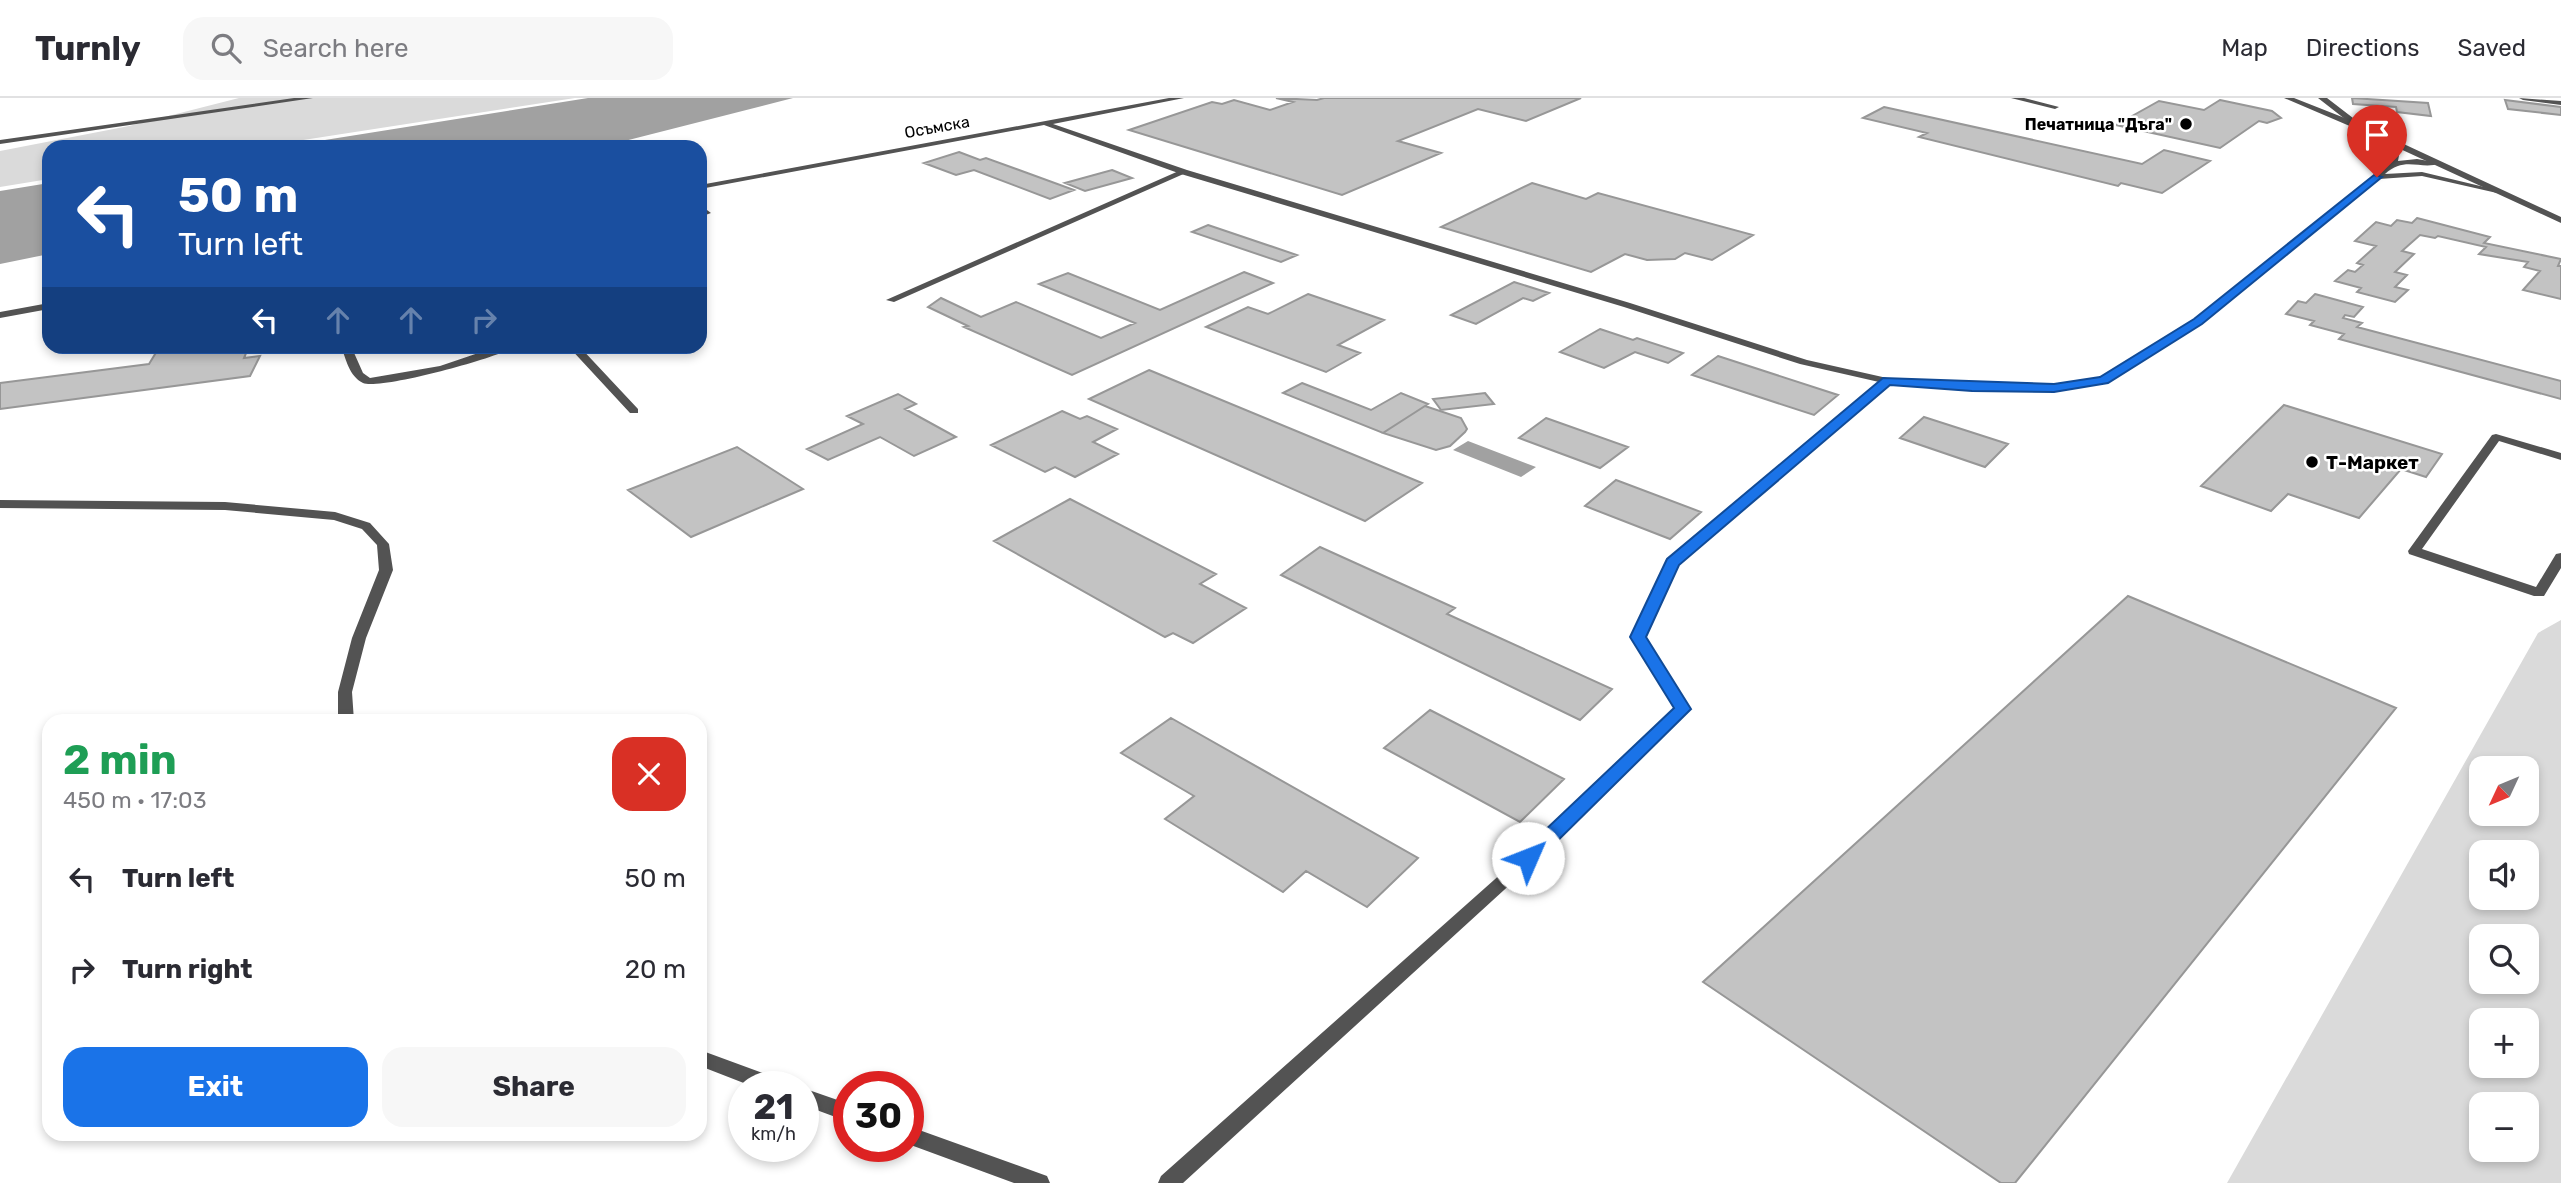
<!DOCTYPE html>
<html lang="en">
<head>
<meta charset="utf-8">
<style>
	body { margin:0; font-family:Rubik,sans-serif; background:#f7f7f7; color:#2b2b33; height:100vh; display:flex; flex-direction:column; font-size:26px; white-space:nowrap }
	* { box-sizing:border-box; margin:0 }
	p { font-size:23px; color:#7c7c81 }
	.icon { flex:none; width:38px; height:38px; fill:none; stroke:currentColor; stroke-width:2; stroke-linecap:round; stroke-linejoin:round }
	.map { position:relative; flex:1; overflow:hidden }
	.drawer { position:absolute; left:42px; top:616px; width:665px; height:427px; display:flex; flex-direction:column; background:#fff; border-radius:21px; box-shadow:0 4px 10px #0003 }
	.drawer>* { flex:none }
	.hud { position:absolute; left:42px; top:42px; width:665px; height:214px; border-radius:21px; box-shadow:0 4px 10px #0003; background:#1a4fa0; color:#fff; overflow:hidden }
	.needle { width:46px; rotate:226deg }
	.fabs { position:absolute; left:2469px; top:658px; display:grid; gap:14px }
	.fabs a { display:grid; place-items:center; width:70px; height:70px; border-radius:14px; background:#fff; box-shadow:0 4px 10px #0003; font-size:35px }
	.speed { position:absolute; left:728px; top:973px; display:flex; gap:14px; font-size:35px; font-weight:700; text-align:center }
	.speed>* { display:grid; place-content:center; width:91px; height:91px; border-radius:50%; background:#fff; box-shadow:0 4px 10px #0003; line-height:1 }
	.speed small { font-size:18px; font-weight:400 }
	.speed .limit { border:10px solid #d22; background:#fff; color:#111 }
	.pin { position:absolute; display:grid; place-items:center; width:60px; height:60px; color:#fff; margin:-72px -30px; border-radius:50% 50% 50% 0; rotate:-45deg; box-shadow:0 0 7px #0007 }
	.pin .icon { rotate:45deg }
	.me { position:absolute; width:77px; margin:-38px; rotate:46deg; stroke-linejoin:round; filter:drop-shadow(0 0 5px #0008) }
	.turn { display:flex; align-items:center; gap:24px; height:147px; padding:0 21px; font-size:32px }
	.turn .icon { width:91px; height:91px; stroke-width:2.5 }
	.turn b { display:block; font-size:49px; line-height:60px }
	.lanes { display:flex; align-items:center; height:66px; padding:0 21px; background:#0003; justify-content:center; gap:35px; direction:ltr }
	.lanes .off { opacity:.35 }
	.round { display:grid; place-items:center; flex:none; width:74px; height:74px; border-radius:21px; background:#f7f7f7 }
	.overview { display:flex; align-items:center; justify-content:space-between; height:119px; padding:0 21px }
	h1 { font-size:42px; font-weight:700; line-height:52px; color:#1e9e55 }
	.action { display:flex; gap:14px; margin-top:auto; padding:14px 21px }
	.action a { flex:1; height:80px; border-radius:21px; background:#1a73e8; color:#fff; font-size:28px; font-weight:700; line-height:80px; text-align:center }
	.action a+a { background:#f7f7f7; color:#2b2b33 }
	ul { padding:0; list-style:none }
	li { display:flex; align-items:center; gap:21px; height:91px; padding:0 21px }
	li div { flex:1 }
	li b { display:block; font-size:26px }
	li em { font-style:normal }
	header { display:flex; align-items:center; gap:42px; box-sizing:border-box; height:98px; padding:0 35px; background:#fff; border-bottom:2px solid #e1e1e2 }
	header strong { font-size:33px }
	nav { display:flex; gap:38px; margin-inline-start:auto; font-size:24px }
	.search { width:490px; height:63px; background:#f7f7f7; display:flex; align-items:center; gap:18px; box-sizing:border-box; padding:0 24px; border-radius:21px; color:#7c7c81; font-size:26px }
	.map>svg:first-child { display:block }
</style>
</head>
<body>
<header>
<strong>Turnly</strong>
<div class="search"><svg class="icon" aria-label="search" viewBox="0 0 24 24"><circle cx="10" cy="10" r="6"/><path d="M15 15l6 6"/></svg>Search here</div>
<nav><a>Map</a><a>Directions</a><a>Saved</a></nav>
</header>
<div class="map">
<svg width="2561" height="1085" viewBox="0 0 2561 1085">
	<rect width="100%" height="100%" fill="#fff"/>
	<!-- green -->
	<path fill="#dadada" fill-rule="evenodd" d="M239,0H575L258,49H49V81L0,89V53L129,28Z
		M2561,522V1085H2227L2538,535ZM2482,670H2527V716H2482ZM2482,754H2527V800H2482ZM2482,838H2527V884H2482ZM2482,922H2527V968H2482ZM2482,1006H2527V1052H2482Z"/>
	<!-- water -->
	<path fill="#a1a1a1" d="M588,0H793L601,49H281Z
		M49,85V156L0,166V93Z
		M1468,343L1536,369L1521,379L1453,352Z"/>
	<!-- building -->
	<path fill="#c3c3c3" stroke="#979797" stroke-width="2" d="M1276,0L1317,2L1324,0H1581L1526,23L1478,11L1398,43L1441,55L1342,97L1129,32L1212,4L1222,6L1234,2L1270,12L1293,4Z
		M2352,0L2428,5L2431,18L2397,14L2396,9L2353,6Z
		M2220,2L2272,13L2281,20L2267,25L2259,23L2220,50L2116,27L2159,3L2204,12Z
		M2505,2L2561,9V17L2508,11Z
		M1884,9L2142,66L2164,52L2210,63L2162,95L2121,85L2118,88L1919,39L1927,35L1863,20Z
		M959,54L980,62L986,60L1074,92L1050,101L974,72L956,77L924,65Z
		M1112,72L1132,80L1085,93L1065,85Z
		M1532,85L1586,101L1598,95L1753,137L1712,162L1685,155L1675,161L1647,162L1625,156L1591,174L1441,129Z
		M2417,120L2490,139L2484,145L2561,161L2558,168H2561V201L2523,192L2540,173L2524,169L2528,164L2479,156L2486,149L2438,138L2435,140L2420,137L2402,153L2414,156L2395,174L2407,177L2395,189L2408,192L2395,204L2357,194L2361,190L2335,183L2348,172L2355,174L2363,167L2357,165L2376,148L2355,143L2376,124L2391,128L2397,122L2412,125Z
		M1208,127L1297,157L1281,164L1192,134Z
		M1244,174L1273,185L1072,277L964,229L968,228L928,209L941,200L981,219L1016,204L1101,240L1135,225L1039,186L1068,175L1160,212Z
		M1514,184L1549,195L1533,203L1523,200L1476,226L1451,217Z
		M1308,196L1384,222L1338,247L1360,255L1326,274L1206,229L1248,209L1268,216Z
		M2315,196L2363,209L2354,219L2345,217L2343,220L2362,225L2357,229L2561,283V301L2339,241L2344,236L2310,227L2314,223L2286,216L2298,203L2306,205Z
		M1600,231L1633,242L1637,240L1683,255L1668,265L1635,254L1604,270L1560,254Z
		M160,248H249L244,260L260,258L250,278L0,311V285L149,266Z
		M1718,258L1838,297L1814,317L1692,277Z
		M1149,272L1422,385L1365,423L1089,301Z
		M1302,285L1371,312L1401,295L1428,306L1383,335L1283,295Z
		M1485,295L1494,306L1441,312L1433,301Z
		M898,296L916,306L905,311L956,339L914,358L880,339L828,362L807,351L863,326L847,318Z
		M2284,307L2442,356L2426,379L2401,371L2359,420L2288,396L2271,413L2201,388Z
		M1425,308L1461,320L1467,331L1465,334L1450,348L1436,352L1383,335Z
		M1062,313L1080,321L1087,318L1117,331L1093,344L1118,356L1075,379L1055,369L1045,374L991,347Z
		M1924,319L2008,346L1985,369L1900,340Z
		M1546,320L1628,349L1600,370L1519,340Z
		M737,349L803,391L691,439L628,392Z
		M1616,382L1701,414L1670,441L1585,408Z
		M1070,401L1216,476L1200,486L1246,510L1193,545L1173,535L1165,539L994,443Z
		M1320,449L1455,510L1447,516L1612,591L1580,622L1281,477Z
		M2128,498L2396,610L2015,1085H2001L1703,884Z
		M1430,612L1564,681L1520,724L1384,650Z
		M1171,620L1418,760L1367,809L1306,773L1283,794L1165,721L1194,698L1121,655Z"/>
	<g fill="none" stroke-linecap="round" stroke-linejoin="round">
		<!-- service -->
		<path fill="#535353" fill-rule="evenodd" d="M294,0H313L0,46V42Z
			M2011,0H2024L2059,9L2055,11Z
			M1181,72L1188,74L894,204L886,202Z
			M700,113L707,112L711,115L700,119Z
			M341,248H351L363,275L370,280L440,268L499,248H516C498,260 380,292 363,285C349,278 346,261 341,248Z
			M568,248H579L638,311V315H630Z
			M2496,336L2561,355V362L2499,343L2422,451L2536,489L2556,456L2561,455V470L2544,498H2534L2409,456L2408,453L2492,337Z"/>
		<!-- minor -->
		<path fill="#535353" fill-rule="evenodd" d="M1169,0H1184L1053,26L1187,72L1630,205L1807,262L1887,280L1972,286L2054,287L2100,279L2194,222L2374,77L2391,61L2392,52L2383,42L2384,40H2390L2400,52L2398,63L2417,61L2440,65C2422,73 2405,57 2385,76L2422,74L2501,93L2497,95L2422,78L2379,81L2202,226L2107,284L2054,293L1972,292L1889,286L1679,467L1645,539L1690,611L1688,614L1515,782L1183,1085H1158L1161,1078L1503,774L1675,610L1631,539L1668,462L1879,284L1800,266L1624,209L1181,76L1044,27L700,91V87Z
			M2318,0H2327L2366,30L2359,32Z
			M2519,0L2561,3V7L2523,2Z
			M49,205V211L0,220V214Z
			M0,402L225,404L335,414L370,425L389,446L393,472L366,540L352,594L354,623H338V594L352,540L379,472L377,447L362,431L334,422L225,412L0,410Z
			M700,952L784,983L787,989H754L700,968Z
			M803,990L849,1006V1024L803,1007Z
			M908,1028L1047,1078L1050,1085H1014L908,1046Z"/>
		<!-- tertiary -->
		<path fill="#535353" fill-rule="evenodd" d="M2284,0H2294L2365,28L2561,119V125L2359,32Z"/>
	</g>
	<!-- route -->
	<path fill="#1a73e8" stroke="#114b97" stroke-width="2" d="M2374,77L2382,79L2202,226L2108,285L2054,294L1972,293L1890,287L1679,467L1646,539L1691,611L1535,765H1521L1519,760L1521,755L1674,610L1630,539L1667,461L1883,280L2054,286L2100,279L2194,221Z"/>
	<!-- markers -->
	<g fill="#000" stroke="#fff" stroke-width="2.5">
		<circle cx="2186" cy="26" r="7"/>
		<circle cx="2312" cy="364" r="7"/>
	</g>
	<g text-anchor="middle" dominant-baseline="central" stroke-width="5" stroke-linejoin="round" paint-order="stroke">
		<!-- far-poi labels -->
		<g font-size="16" font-weight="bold" fill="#000" stroke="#fff" text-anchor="end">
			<text x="2172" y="26">Печатница "Дъга"</text>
		</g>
		<!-- far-street labels -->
		<g font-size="16" fill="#000" stroke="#fff">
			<text transform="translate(937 29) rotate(-10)">Осъмска</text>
		</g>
		<!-- poi labels -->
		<g font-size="19" font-weight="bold" fill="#000" stroke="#fff" text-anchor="start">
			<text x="2326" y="364">Т-Маркет</text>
		</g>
	</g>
</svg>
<div class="fabs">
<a><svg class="needle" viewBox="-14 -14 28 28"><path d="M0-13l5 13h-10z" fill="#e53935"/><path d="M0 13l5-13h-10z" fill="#7c7c81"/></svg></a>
<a><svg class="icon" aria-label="sound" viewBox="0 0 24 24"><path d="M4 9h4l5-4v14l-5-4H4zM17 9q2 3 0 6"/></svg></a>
<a><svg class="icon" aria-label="search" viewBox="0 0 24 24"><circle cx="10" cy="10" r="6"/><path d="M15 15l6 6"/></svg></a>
<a>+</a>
<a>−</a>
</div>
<div class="speed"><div>21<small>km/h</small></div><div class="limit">30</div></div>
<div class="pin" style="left:2377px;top:79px;background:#d93025"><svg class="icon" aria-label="arrive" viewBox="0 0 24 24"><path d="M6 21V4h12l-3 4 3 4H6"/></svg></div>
<svg class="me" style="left:1528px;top:760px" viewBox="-20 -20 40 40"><circle r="19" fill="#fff"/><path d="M0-13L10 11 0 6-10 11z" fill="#1a73e8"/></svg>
<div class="hud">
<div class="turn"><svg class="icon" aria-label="left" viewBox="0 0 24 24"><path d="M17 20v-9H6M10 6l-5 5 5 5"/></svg><div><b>50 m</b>Turn left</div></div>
<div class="lanes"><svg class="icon" aria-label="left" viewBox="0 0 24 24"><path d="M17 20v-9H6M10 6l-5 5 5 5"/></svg><svg class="icon off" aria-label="ahead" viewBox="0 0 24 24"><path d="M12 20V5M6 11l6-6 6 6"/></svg><svg class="icon off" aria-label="ahead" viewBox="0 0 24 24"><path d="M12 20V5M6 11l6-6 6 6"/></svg><svg class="icon off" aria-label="right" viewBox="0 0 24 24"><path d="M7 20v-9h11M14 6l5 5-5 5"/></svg></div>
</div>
<section class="drawer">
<div class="overview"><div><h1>2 min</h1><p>450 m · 17:03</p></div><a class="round" style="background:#d93025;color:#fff"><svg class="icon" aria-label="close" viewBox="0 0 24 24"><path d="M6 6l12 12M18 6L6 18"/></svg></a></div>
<ul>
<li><svg class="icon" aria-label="left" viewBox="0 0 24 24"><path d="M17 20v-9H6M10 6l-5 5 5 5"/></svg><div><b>Turn left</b></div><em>50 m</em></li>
<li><svg class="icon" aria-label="right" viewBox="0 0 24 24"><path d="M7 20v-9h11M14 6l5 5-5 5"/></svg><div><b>Turn right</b></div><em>20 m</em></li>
</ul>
<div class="action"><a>Exit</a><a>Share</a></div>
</section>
</div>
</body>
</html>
